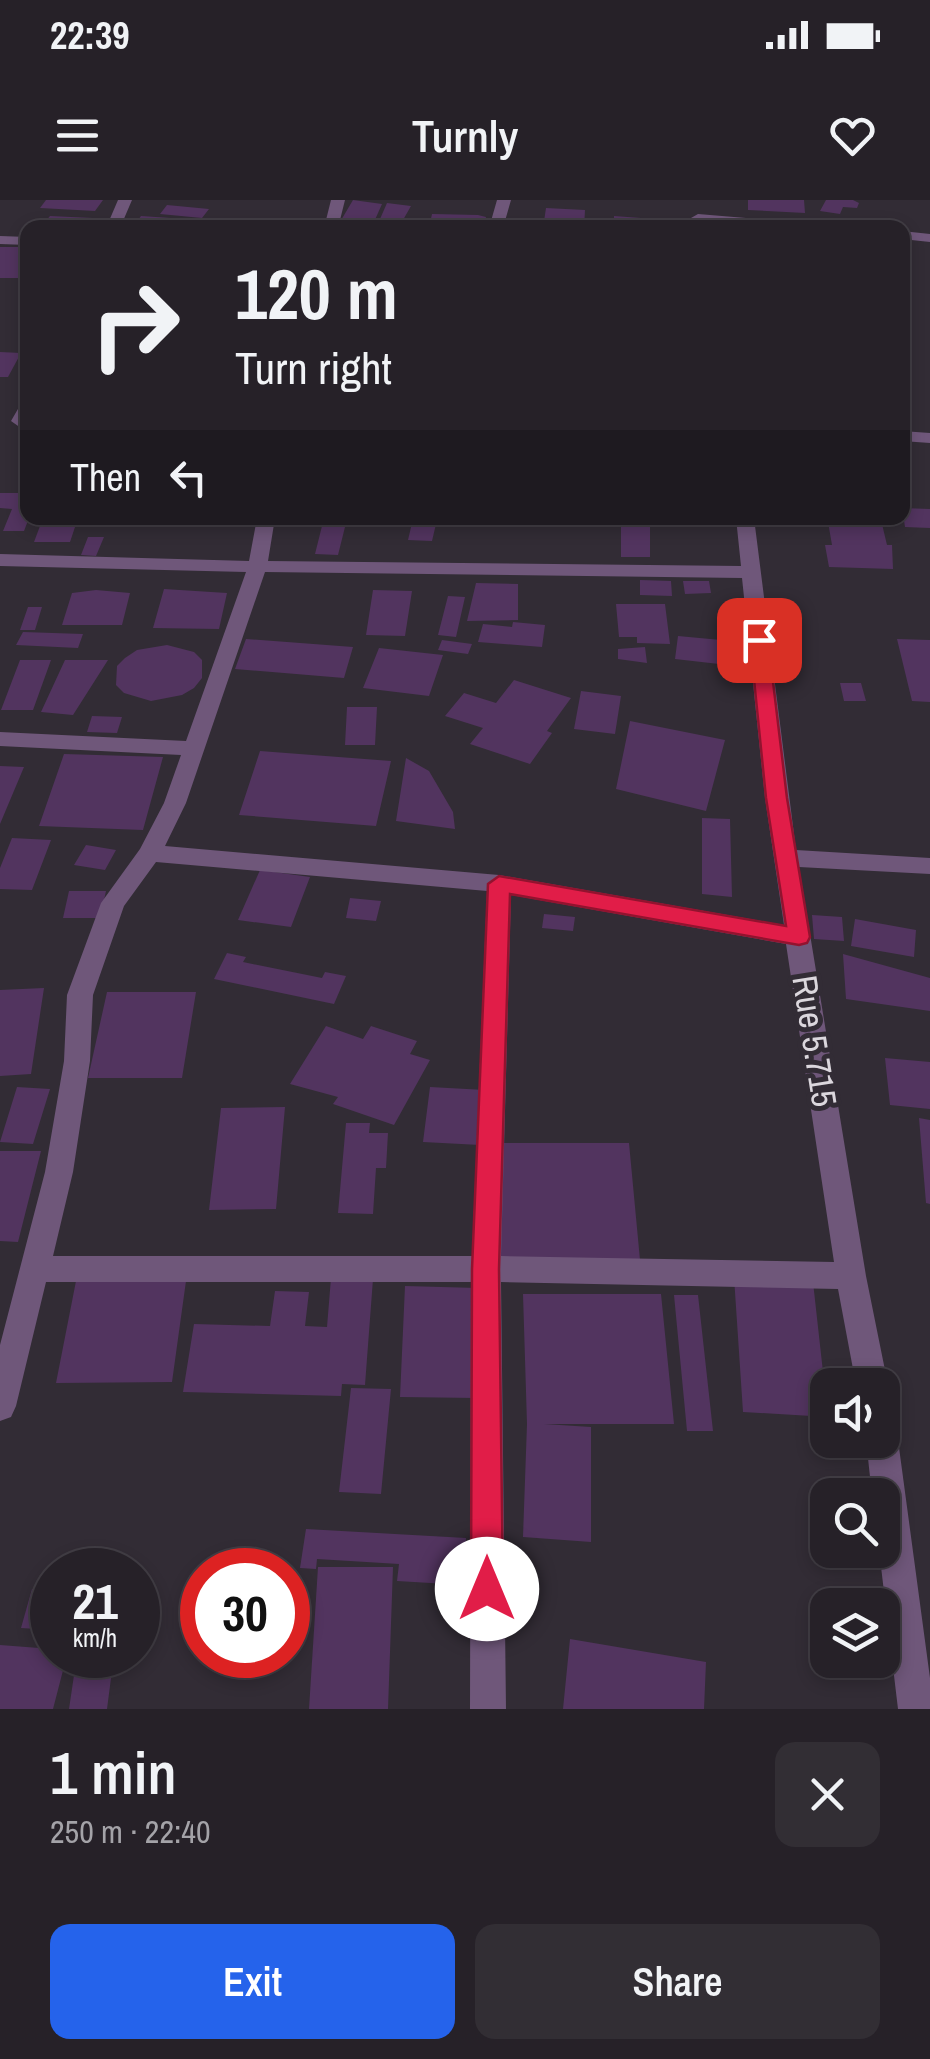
<!DOCTYPE html>
<html lang="en">
<head>
<meta charset="utf-8">
<style>
	body { margin:0; font-family:"Archivo Narrow",sans-serif; background:#322e34; color:#f1f3f6; height:100vh; display:flex; flex-direction:column; font-size:38px; white-space:nowrap }
	* { box-sizing:border-box; margin:0 }
	p { font-size:32px; color:#a4a3a8 }
	.icon { flex:none; width:55px; height:55px; fill:none; stroke:currentColor; stroke-width:2; stroke-linecap:round; stroke-linejoin:round }
	.map { position:relative; height:1509px; overflow:hidden }
	.sheet { display:flex; flex-direction:column; background:#262128; flex:1 }
	.sheet>* { flex:none }
	.guide { position:absolute; left:20px; top:20px; width:890px; height:305px; border-radius:20px; box-shadow:0 5px 15px #0003,0 0 0 2px #423e45; background:#262128; color:#f1f3f6; overflow:hidden }
	.buttons { position:absolute; left:810px; top:1168px; display:grid; gap:20px }
	.buttons a { display:grid; place-items:center; width:90px; height:90px; border-radius:20px; background:#262128; box-shadow:0 5px 15px #0003,0 0 0 2px #423e45; font-size:50px }
	.speed { position:absolute; left:30px; top:1348px; display:flex; gap:20px; font-size:50px; font-weight:700; text-align:center }
	.speed>* { display:grid; place-content:center; width:130px; height:130px; border-radius:50%; background:#262128; box-shadow:0 5px 15px #0003,0 0 0 2px #423e45; line-height:1 }
	.speed small { font-size:25px; font-weight:400 }
	.speed .limit { border:15px solid #d22; background:#fff; color:#111 }
	.pin { position:absolute; display:grid; place-items:center; width:85px; height:85px; color:#fff; margin:-42px; border-radius:20px; box-shadow:0 5px 15px #0006 }
	.me { position:absolute; width:110px; margin:-55px; rotate:0deg; stroke-linejoin:round; filter:drop-shadow(0 0 8px #0008) }
	.turn { display:flex; align-items:center; gap:35px; height:210px; padding:0 50px; font-size:45px }
	.turn .icon { width:130px; height:130px; stroke-width:2.5 }
	.turn b { display:block; font-size:70px; line-height:85px }
	.then { display:flex; align-items:center; height:95px; padding:0 50px; background:#0003; gap:20px; font-size:38px }
	.round { display:grid; place-items:center; flex:none; width:105px; height:105px; border-radius:20px; background:#322e34 }
	.headline { display:flex; align-items:center; justify-content:space-between; height:170px; padding:0 50px }
	h1 { font-size:60px; font-weight:600; line-height:75px }
	.action { display:flex; gap:20px; margin-top:auto; padding:20px 50px }
	.action a { flex:1; height:115px; border-radius:20px; background:#2563eb; color:#fff; font-size:40px; font-weight:600; line-height:115px; text-align:center }
	.action a+a { background:#322e34; color:#f1f3f6 }
	.status { display:flex; justify-content:space-between; align-items:center; height:70px; padding:0 50px; background:#262128; direction:ltr }
	.status svg { height:28px; fill:currentColor }
	header { display:flex; justify-content:space-between; align-items:center; height:130px; padding:0 50px; background:#262128; font-size:45px; font-weight:600 }
	.map>svg:first-child { display:block }
</style>
</head>
<body>
<div class="status"><b>22:39</b><svg viewBox="0 0 49 12"><path d="M0 12V9h3v3zM5 12V6h3v6zM10 12V3h3v9zM15 12V0h3v12zM26 1h20v11H26zM47 4h2v5h-2z"/></svg></div>
<header><svg class="icon" aria-label="menu" viewBox="0 0 24 24"><path d="M4 6h16M4 12h16M4 18h16"/></svg>Turnly<svg class="icon" aria-label="heart" viewBox="0 0 24 24"><path d="M12 20l-8-8c-3-5 5-10 8-4 3-6 11-1 8 4z"/></svg></header>
<div class="map">
<svg width="930" height="1509" viewBox="0 0 930 1509">
	<rect width="100%" height="100%" fill="#322c35"/>
	<!-- building -->
	<path fill="#52345f" d="M46,0H103L95,11L40,8Z
		M353,0L382,4L374,22H340Z
		M748,0H804L805,13L748,10Z
		M826,0H853L859,3L857,8L843,7L840,14L820,11Z
		M387,3L411,6L403,20L380,19Z
		M167,5L209,9L202,18L160,14Z
		M546,8L585,10L584,28H543Z
		M432,14L478,15L486,17L484,28H429Z
		M50,16L93,18L86,28H40Z
		M141,16L171,18L164,28H132Z
		M614,16L641,18L642,28H614Z
		M175,18L219,22L215,28H169Z
		M0,47H28V67L23,78H0Z
		M0,152L21,153L8,177H0Z
		M0,293H28L29,318L24,331H3L12,309L0,308Z
		M902,308L930,309V328L905,327Z
		M43,318H78L70,342H34Z
		M324,318L347,319L338,355L315,354Z
		M621,318H650V357H621Z
		M828,322L882,324L887,345H892L893,369L829,367L825,345H832Z
		M412,323L436,324L432,341L408,340Z
		M88,337H104L96,356L81,355Z
		M640,380L671,381L672,396L640,395Z
		M683,381H709L711,393L685,394Z
		M476,383L518,384V420L467,421Z
		M164,389L227,393L219,429L153,428Z
		M96,390L130,393L122,425H62L72,393Z
		M373,390L412,391L405,436L366,435Z
		M448,396L465,397L456,437L438,435Z
		M616,404H665L670,444L637,443V437H619Z
		M28,407H42L35,430H20Z
		M513,422L545,425L542,447L478,442L483,424L512,427Z
		M23,432L83,434L78,448L16,445Z
		M678,436L721,440L719,464L675,459Z
		M246,439L353,447L344,478L235,469Z
		M897,439L930,440V502L912,501Z
		M442,440L472,444L468,454L438,450Z
		M167,445L194,452L202,460V478L194,488L182,495L151,501L124,493L116,485L117,466L125,458L137,450Z
		M645,447L647,463L618,459V449Z
		M379,448L443,455L429,496L363,488Z
		M20,460H51L33,510H1Z
		M65,460H108L73,515L41,512Z
		M514,480L571,498L547,531L552,533L530,564L470,544L483,528L445,516L464,493L496,503Z
		M840,483H861L866,501H844Z
		M581,491L621,496L615,534L574,529Z
		M347,507H377L375,545H345Z
		M92,516L122,517L117,533L87,532Z
		M630,521L725,540L706,611L616,589Z
		M260,551L391,561L376,626L239,615Z
		M64,554L163,557L143,630L39,626Z
		M406,558L429,571L453,612L455,629L396,621Z
		M0,566L24,567L0,624Z
		M702,618L730,619L732,697L702,694Z
		M12,638L51,640L32,690L0,689V668Z
		M86,645L116,650L105,670L74,665Z
		M260,670L310,677L291,727L238,720Z
		M69,691H106L100,718H63Z
		M350,698L381,701L376,721L346,718Z
		M544,714L575,717L573,731L542,728Z
		M812,715L842,717L844,741L814,739Z
		M855,719L916,730L914,757L851,746Z
		M227,753L246,757L243,762L322,778L325,772L346,776L334,804L214,779Z
		M843,754L930,778V811L846,799Z
		M44,788L31,874L0,876V790Z
		M107,792H196L182,878H88Z
		M326,826L363,839L371,826L417,841L410,854L430,860L394,925L333,904L338,897L290,884Z
		M885,858L930,862V909L890,905Z
		M17,887L50,889L33,944L0,942Z
		M430,887L485,890L480,945L423,942Z
		M285,907L276,1009L209,1010L221,908Z
		M919,918L930,920V1004L926,1003Z
		M346,923H370L369,933H388L386,968H376L373,1014L338,1013Z
		M497,943H629L640,1060H500Z
		M0,951H41L18,1042L0,1041Z
		M734,1077L813,1082L828,1217L743,1212Z
		M331,1078L373,1079L365,1185L342,1184L341,1196L183,1192L194,1124L270,1126L275,1091L309,1092L305,1126L327,1127Z
		M76,1081H186L172,1182L56,1183Z
		M405,1086L478,1088L477,1198L400,1197Z
		M523,1094H661L674,1224H544L591,1227V1342L523,1337L527,1224Z
		M674,1095H698L713,1231H687Z
		M351,1188L391,1189L381,1294L339,1292Z
		M306,1329L466,1338L464,1385L397,1381L399,1364L317,1359L316,1369L300,1368Z
		M318,1367H393L388,1509H309Z
		M32,1389L52,1391V1430L21,1428Z
		M570,1439L706,1462L704,1509H563Z
		M0,1445L52,1449V1455H67L53,1509H0Z
		M77,1455H114L107,1509H69Z"/>
	<g fill="none" stroke-linecap="round" stroke-linejoin="round">
		<!-- street -->
		<path fill="#6f577a" fill-rule="evenodd" d="M118,0H132L120,28H106Z
			M331,0H345L338,28H324Z
			M497,0H511L503,28H489Z
			M698,14L819,24L826,28H762L693,21L691,18Z
			M902,31L930,34V42L902,39Z
			M0,36L28,37V45L0,44Z
			M28,201V233L11,221L22,202Z
			M902,231L930,233V243L902,241Z
			M257,318H275L268,361L741,366L736,318H754L796,650L930,658V674L799,667L866,1076L888,1185L883,1195L882,1185H856L838,1089L501,1082L506,1509H470L471,1082H46L16,1206L11,1217L0,1221V1145L45,972L64,861L67,795L101,703L140,649L164,603L181,555L0,546V532L186,541L246,372L0,366V354L249,361ZM265,372L742,378L765,598L784,725L499,675L165,646L186,603ZM156,662L487,691L472,1056H53L73,972L90,861L93,795L124,706ZM511,695L786,744L834,1062L501,1056Z
			M882,1225L893,1229L898,1240L930,1478V1509H898L879,1350H882V1295H872L866,1240H882Z"/>
	</g>
	<!-- route -->
	<path fill="#e11d48" stroke="#92132f" stroke-width="2.5" d="M759,435L768,440L787,598L810,737L807,743L799,745L510,694L499,1069L503,1389L498,1400L487,1405L476,1400L471,1389L472,1069L488,684L499,676L786,726L766,598L750,440Z"/>
	<g text-anchor="middle" dominant-baseline="central" stroke-width="10" stroke-linejoin="round" paint-order="stroke">
		<!-- street labels -->
		<g font-size="35" fill="#dbd7dd" stroke="#322c35">
			<text transform="translate(815 841) rotate(81)">Rue 5.715</text>
		</g>
	</g>
</svg>
<div class="buttons">
<a><svg class="icon" aria-label="sound" viewBox="0 0 24 24"><path d="M4 9h4l5-4v14l-5-4H4zM17 9q2 3 0 6"/></svg></a>
<a><svg class="icon" aria-label="search" viewBox="0 0 24 24"><circle cx="10" cy="10" r="6"/><path d="M15 15l6 6"/></svg></a>
<a><svg class="icon" aria-label="layers" viewBox="0 0 24 24"><path d="M12 4l9 5-9 5-9-5zM3 14l9 5 9-5"/></svg></a>
</div>
<div class="speed"><div>21<small>km/h</small></div><div class="limit">30</div></div>
<div class="pin" style="left:759px;top:440px;background:#d93025"><svg class="icon" aria-label="arrive" viewBox="0 0 24 24"><path d="M6 21V4h12l-3 4 3 4H6"/></svg></div>
<svg class="me" style="left:487px;top:1389px" viewBox="-20 -20 40 40"><circle r="19" fill="#fff"/><path d="M0-13L10 11 0 6-10 11z" fill="#e11d48"/></svg>
<div class="guide">
<div class="turn"><svg class="icon" aria-label="right" viewBox="0 0 24 24"><path d="M7 20v-9h11M14 6l5 5-5 5"/></svg><div><b>120 m</b>Turn right</div></div>
<div class="then">Then<svg class="icon" aria-label="left" viewBox="0 0 24 24"><path d="M17 20v-9H6M10 6l-5 5 5 5"/></svg></div>
</div>
</div>
<section class="sheet">
<div class="headline"><div><h1>1 min</h1><p>250 m · 22:40</p></div><a class="round"><svg class="icon" aria-label="close" viewBox="0 0 24 24"><path d="M6 6l12 12M18 6L6 18"/></svg></a></div>
<div class="action"><a>Exit</a><a>Share</a></div>
</section>
</body>
</html>
